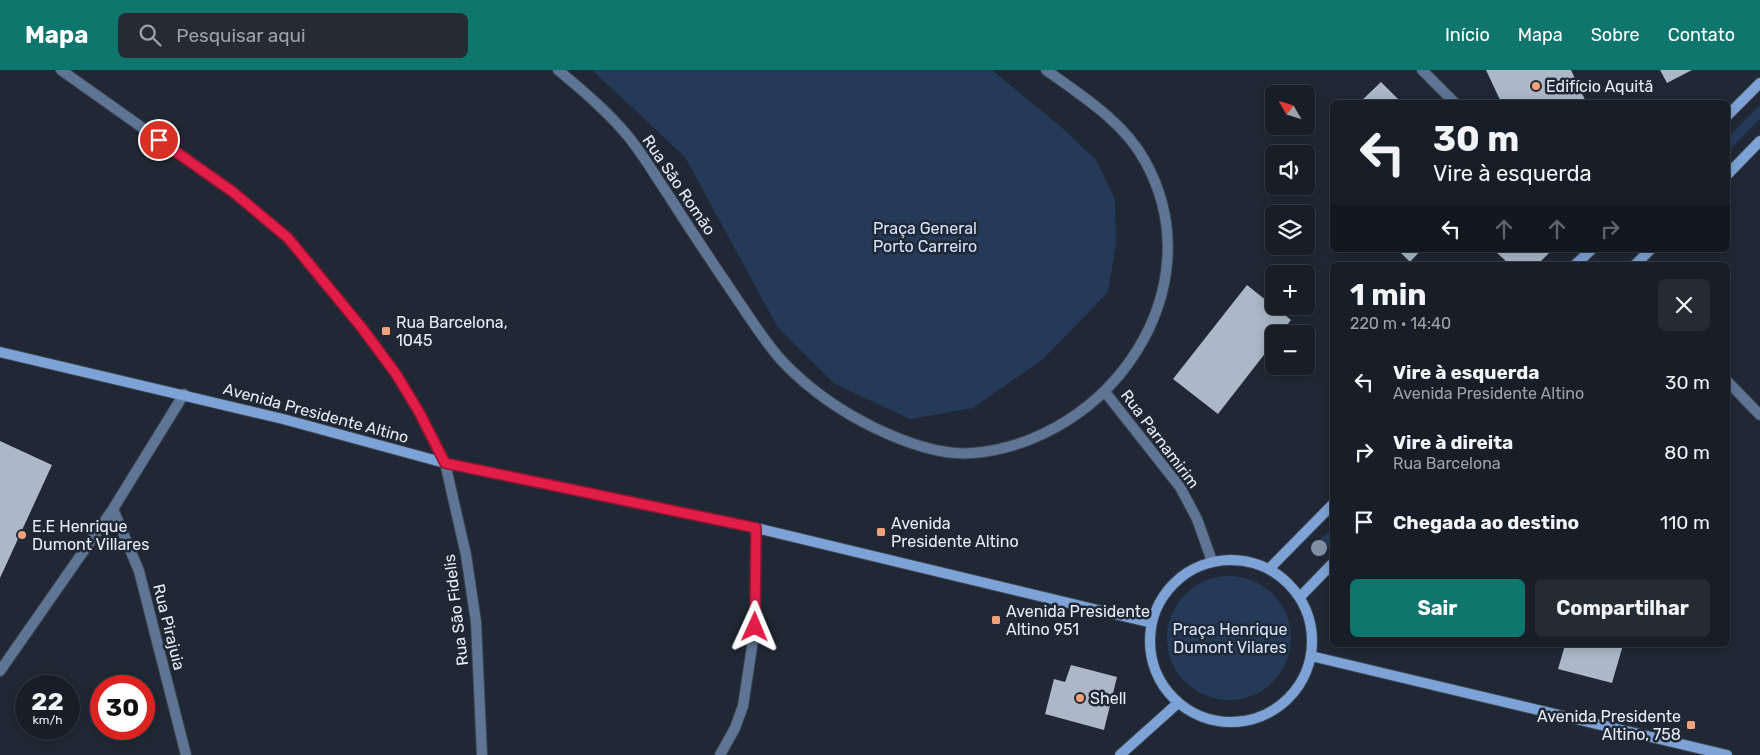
<!DOCTYPE html>
<html lang="pt">
<head>
<meta charset="utf-8">
<style>
	body { margin:0; font-family:Rubik,sans-serif; background:#242b33; color:#f1f3f6; height:100vh; display:flex; flex-direction:column; font-size:19px; white-space:nowrap }
	* { box-sizing:border-box; margin:0 }
	p { font-size:16px; color:#9ea2a7 }
	.icon { flex:none; width:28px; height:28px; fill:none; stroke:currentColor; stroke-width:2; stroke-linecap:round; stroke-linejoin:round }
	.map { position:relative; flex:1; overflow:hidden }
	.side { position:absolute; left:1330px; top:192px; width:400px; height:385px; display:flex; flex-direction:column; background:#171e27; border-radius:8px; box-shadow:0 2px 12px #0003,0 0 0 1px #363c44 }
	.side>* { flex:none }
	.top-card { position:absolute; left:1330px; top:30px; width:400px; height:152px; border-radius:8px; box-shadow:0 2px 12px #0003,0 0 0 1px #363c44; background:#171e27; color:#f1f3f6; overflow:hidden }
	.needle { width:32px; rotate:309deg }
	.fabs { position:absolute; left:1265px; top:15px; display:grid; gap:10px }
	.fabs a { display:grid; place-items:center; width:50px; height:50px; border-radius:8px; background:#171e27; box-shadow:0 2px 12px #0003,0 0 0 1px #363c44; font-size:25px }
	.speed { position:absolute; left:15px; top:605px; display:flex; gap:10px; font-size:25px; font-weight:700; text-align:center }
	.speed>* { display:grid; place-content:center; width:65px; height:65px; border-radius:50%; background:#171e27; box-shadow:0 2px 12px #0003,0 0 0 1px #363c44; line-height:1 }
	.speed small { font-size:12px; font-weight:400 }
	.speed .limit { border:8px solid #d22; background:#fff; color:#111 }
	.pin { position:absolute; display:grid; place-items:center; width:42px; height:42px; color:#fff; margin:-21px; border:2px solid #fff; border-radius:50%; box-shadow:0 1px 5px #0007 }
	.me { position:absolute; width:55px; margin:-28px; rotate:1deg; stroke-linejoin:round; filter:drop-shadow(0 0 4px #0008) }
	.turn { display:flex; align-items:center; gap:18px; height:105px; padding:0 20px; font-size:22px }
	.turn .icon { width:65px; height:65px; stroke-width:2.5 }
	.turn b { display:block; font-size:35px; line-height:42px }
	.lanes { display:flex; align-items:center; height:48px; padding:0 20px; background:#0003; justify-content:center; gap:25px; direction:ltr }
	.lanes .off { opacity:.35 }
	.round { display:grid; place-items:center; flex:none; width:52px; height:52px; border-radius:8px; background:#242b33 }
	.headline { display:flex; align-items:center; justify-content:space-between; height:85px; padding:0 20px }
	h1 { font-size:30px; font-weight:700; line-height:38px }
	.cta { display:flex; gap:10px; margin-top:auto; padding:10px 20px }
	.cta a { flex:1; height:58px; border-radius:8px; background:#0f766e; color:#fff; font-size:20px; font-weight:700; line-height:58px; text-align:center }
	.cta a+a { background:#242b33; color:#f1f3f6 }
	ul { padding:0; list-style:none }
	li { display:flex; align-items:center; gap:15px; height:70px; padding:0 20px }
	li div { flex:1 }
	li b { display:block; font-size:19px }
	li em { font-style:normal }
	header { display:flex; align-items:center; gap:30px; box-sizing:border-box; height:70px; padding:0 25px; background:#0f766e; color:#fff }
	header strong { font-size:24px }
	nav { display:flex; gap:28px; margin-inline-start:auto; font-size:18px }
	.search { width:350px; height:45px; background:#242b33; display:flex; align-items:center; gap:12px; box-sizing:border-box; padding:0 18px; border-radius:8px; color:#9ea2a7; font-size:19px }
	.map>svg:first-child { display:block }
</style>
</head>
<body>
<header>
<strong>Mapa</strong>
<div class="search"><svg class="icon" aria-label="search" viewBox="0 0 24 24"><circle cx="10" cy="10" r="6"/><path d="M15 15l6 6"/></svg>Pesquisar aqui</div>
<nav><a>Início</a><a>Mapa</a><a>Sobre</a><a>Contato</a></nav>
</header>
<div class="map">
<svg width="1760" height="685" viewBox="0 0 1760 685">
	<rect width="100%" height="100%" fill="#1f2834"/>
	<!-- green -->
	<path fill="#253a59" d="M592,0H992L1067,62L1097,91L1115,130L1116,174L1108,222L1043,289L973,338L910,349L835,314L778,258L685,87Z
		M1760,35V49L1728,82V67Z
		M1332,458V473L1323,482L1315,474Z
		M1167 568a62 62 0 1 1 124 0a62 62 0 1 1-124 0Z"/>
	<!-- building -->
	<path fill="#acb8c8" d="M1486,0H1571L1586,32H1501Z
		M1660,0H1692L1667,13Z
		M1381,12L1401,32H1360Z
		M1398,180H1421L1410,192Z
		M1494,180H1552L1537,195H1510Z
		M1247,215L1291,250L1280,264H1274V272L1218,344L1173,309Z
		M0,371L52,395L0,508Z
		M1565,575H1623L1612,613L1558,599Z
		M1071,595L1117,607L1104,660L1045,644L1054,609L1065,612Z"/>
	<g fill="none" stroke-linecap="round" stroke-linejoin="round">
		<!-- street casing -->
		<g stroke="#3b444f" stroke-width="12">
			<path id="street" d="M61,0L233,122L288,168L362,258L396,304L419,342L445,393L466,485L476,552L482,685
				M558,0C582,20 607,41 627,65C643,84 655,106 669,126C691,161 714,195 737,229C752,251 766,274 784,293C810,320 842,342 875,358C904,372 940,386 973,383C1110,371 1216,219 1145,91C1124,52 1081,25 1046,0
				M1422,0L1454,32
				M1728,312L1760,345
				M1105,322L1180,417L1197,449L1212,491
				M113,439L139,501L186,685
				M0,601L113,439L184,324
				M720,685L735,658L743,636L755,557L756,458"/>
		</g>
		<!-- secondary casing -->
		<g stroke="#3b444f" stroke-width="12">
			<path id="secondary" d="M1728,45L1760,13
				M1728,104L1760,71
				M1575,195L1591,180
				M1635,195L1650,180
				M0,282L283,349L445,393L756,458L1152,553
				M1150 571a81 81 0 1 1 162 0a81 81 0 1 1-162 0Z
				M1269,499L1332,435
				M1300,527L1332,494
				M1311,586L1727,685
				M1120,685L1178,633"/>
		</g>
		<!-- street -->
		<use href="#street" stroke="#5e7595" stroke-width="10"/>
		<!-- secondary -->
		<use href="#secondary" stroke="#7da2d5" stroke-width="10"/>
	</g>
	<!-- trees -->
	<circle fill="#8290a3" cx="1319" cy="478" r="8"/>
	<g fill="none" stroke-linecap="round" stroke-linejoin="round">
		<!-- route casing -->
		<g stroke="#92132f" stroke-width="12">
			<path id="route" d="M159,70L233,122L288,168L362,258L396,304L419,342L445,393L756,458L755,557"/>
		</g>
		<!-- route -->
		<use href="#route" stroke="#e11d48" stroke-width="9"/>
	</g>
	<!-- markers -->
	<g fill="#f1a27b" stroke="#1f2834" stroke-width="2">
		<circle cx="1536" cy="16" r="5"/>
		<rect x="381" y="256" width="10" height="10" rx="2.5"/>
		<rect x="876" y="457" width="10" height="10" rx="2.5"/>
		<circle cx="22" cy="465" r="5"/>
		<rect x="991" y="545" width="10" height="10" rx="2.5"/>
		<circle cx="1080" cy="628" r="5"/>
		<rect x="1686" y="650" width="10" height="10" rx="2.5"/>
	</g>
	<g text-anchor="middle" dominant-baseline="central" stroke-width="5" stroke-linejoin="round" paint-order="stroke">
		<!-- poi labels -->
		<g font-size="16" fill="#e7edf6" stroke="#1f2834" text-anchor="start">
			<text x="1546" y="16">Edifício Aquitã</text>
			<text x="396" y="252">Rua Barcelona,<tspan x="396" dy="18">1045</tspan></text>
			<text x="891" y="453">Avenida<tspan x="891" dy="18">Presidente Altino</tspan></text>
			<text x="32" y="456">E.E Henrique<tspan x="32" dy="18">Dumont Villares</tspan></text>
			<text x="1006" y="541">Avenida Presidente<tspan x="1006" dy="18">Altino 951</tspan></text>
			<text x="1090" y="628">Shell</text>
			<text x="1681" y="646" text-anchor="end">Avenida Presidente<tspan x="1681" dy="18">Altino, 758</tspan></text>
		</g>
		<!-- street labels -->
		<g font-size="16" fill="#e7edf6" stroke="#1f2834">
			<text transform="translate(679 115) rotate(56)">Rua São Romão</text>
			<text transform="translate(316 343) rotate(15)">Avenida Presidente Altino</text>
			<text transform="translate(1160 369) rotate(53)">Rua Parnamirim</text>
			<text transform="translate(456 540) rotate(-97)">Rua São Fidelis</text>
			<text transform="translate(169 557) rotate(76)">Rua Pirajuia</text>
		</g>
		<!-- park labels -->
		<g font-size="16" fill="#d3e5fd" stroke="#1f2834">
			<text x="925" y="158">Praça General<tspan x="925" dy="18">Porto Carreiro</tspan></text>
			<text x="1230" y="559">Praça Henrique<tspan x="1230" dy="18">Dumont Vilares</tspan></text>
		</g>
	</g>
</svg>
<div class="fabs">
<a><svg class="needle" viewBox="-14 -14 28 28"><path d="M0-13l5 13h-10z" fill="#e53935"/><path d="M0 13l5-13h-10z" fill="#9ea2a7"/></svg></a>
<a><svg class="icon" aria-label="sound" viewBox="0 0 24 24"><path d="M4 9h4l5-4v14l-5-4H4zM17 9q2 3 0 6"/></svg></a>
<a><svg class="icon" aria-label="layers" viewBox="0 0 24 24"><path d="M12 4l9 5-9 5-9-5zM3 14l9 5 9-5"/></svg></a>
<a>+</a>
<a>−</a>
</div>
<div class="speed"><div>22<small>km/h</small></div><div class="limit">30</div></div>
<div class="pin" style="left:159px;top:70px;background:#d93025"><svg class="icon" aria-label="arrive" viewBox="0 0 24 24"><path d="M6 21V4h12l-3 4 3 4H6"/></svg></div>
<svg class="me" style="left:755px;top:557px" viewBox="-20 -20 40 40"><path d="M0-17L14 15 0 8-14 15z" fill="#e11d48" stroke="#fff" stroke-width="4"/></svg>
<div class="top-card">
<div class="turn"><svg class="icon" aria-label="left" viewBox="0 0 24 24"><path d="M17 20v-9H6M10 6l-5 5 5 5"/></svg><div><b>30 m</b>Vire à esquerda</div></div>
<div class="lanes"><svg class="icon" aria-label="left" viewBox="0 0 24 24"><path d="M17 20v-9H6M10 6l-5 5 5 5"/></svg><svg class="icon off" aria-label="ahead" viewBox="0 0 24 24"><path d="M12 20V5M6 11l6-6 6 6"/></svg><svg class="icon off" aria-label="ahead" viewBox="0 0 24 24"><path d="M12 20V5M6 11l6-6 6 6"/></svg><svg class="icon off" aria-label="right" viewBox="0 0 24 24"><path d="M7 20v-9h11M14 6l5 5-5 5"/></svg></div>
</div>
<section class="side">
<div class="headline"><div><h1>1 min</h1><p>220 m · 14:40</p></div><a class="round"><svg class="icon" aria-label="close" viewBox="0 0 24 24"><path d="M6 6l12 12M18 6L6 18"/></svg></a></div>
<ul>
<li><svg class="icon" aria-label="left" viewBox="0 0 24 24"><path d="M17 20v-9H6M10 6l-5 5 5 5"/></svg><div><b>Vire à esquerda</b><p>Avenida Presidente Altino</p></div><em>30 m</em></li>
<li><svg class="icon" aria-label="right" viewBox="0 0 24 24"><path d="M7 20v-9h11M14 6l5 5-5 5"/></svg><div><b>Vire à direita</b><p>Rua Barcelona</p></div><em>80 m</em></li>
<li><svg class="icon" aria-label="arrive" viewBox="0 0 24 24"><path d="M6 21V4h12l-3 4 3 4H6"/></svg><div><b>Chegada ao destino</b></div><em>110 m</em></li>
</ul>
<div class="cta"><a>Sair</a><a>Compartilhar</a></div>
</section>
</div>
</body>
</html>
